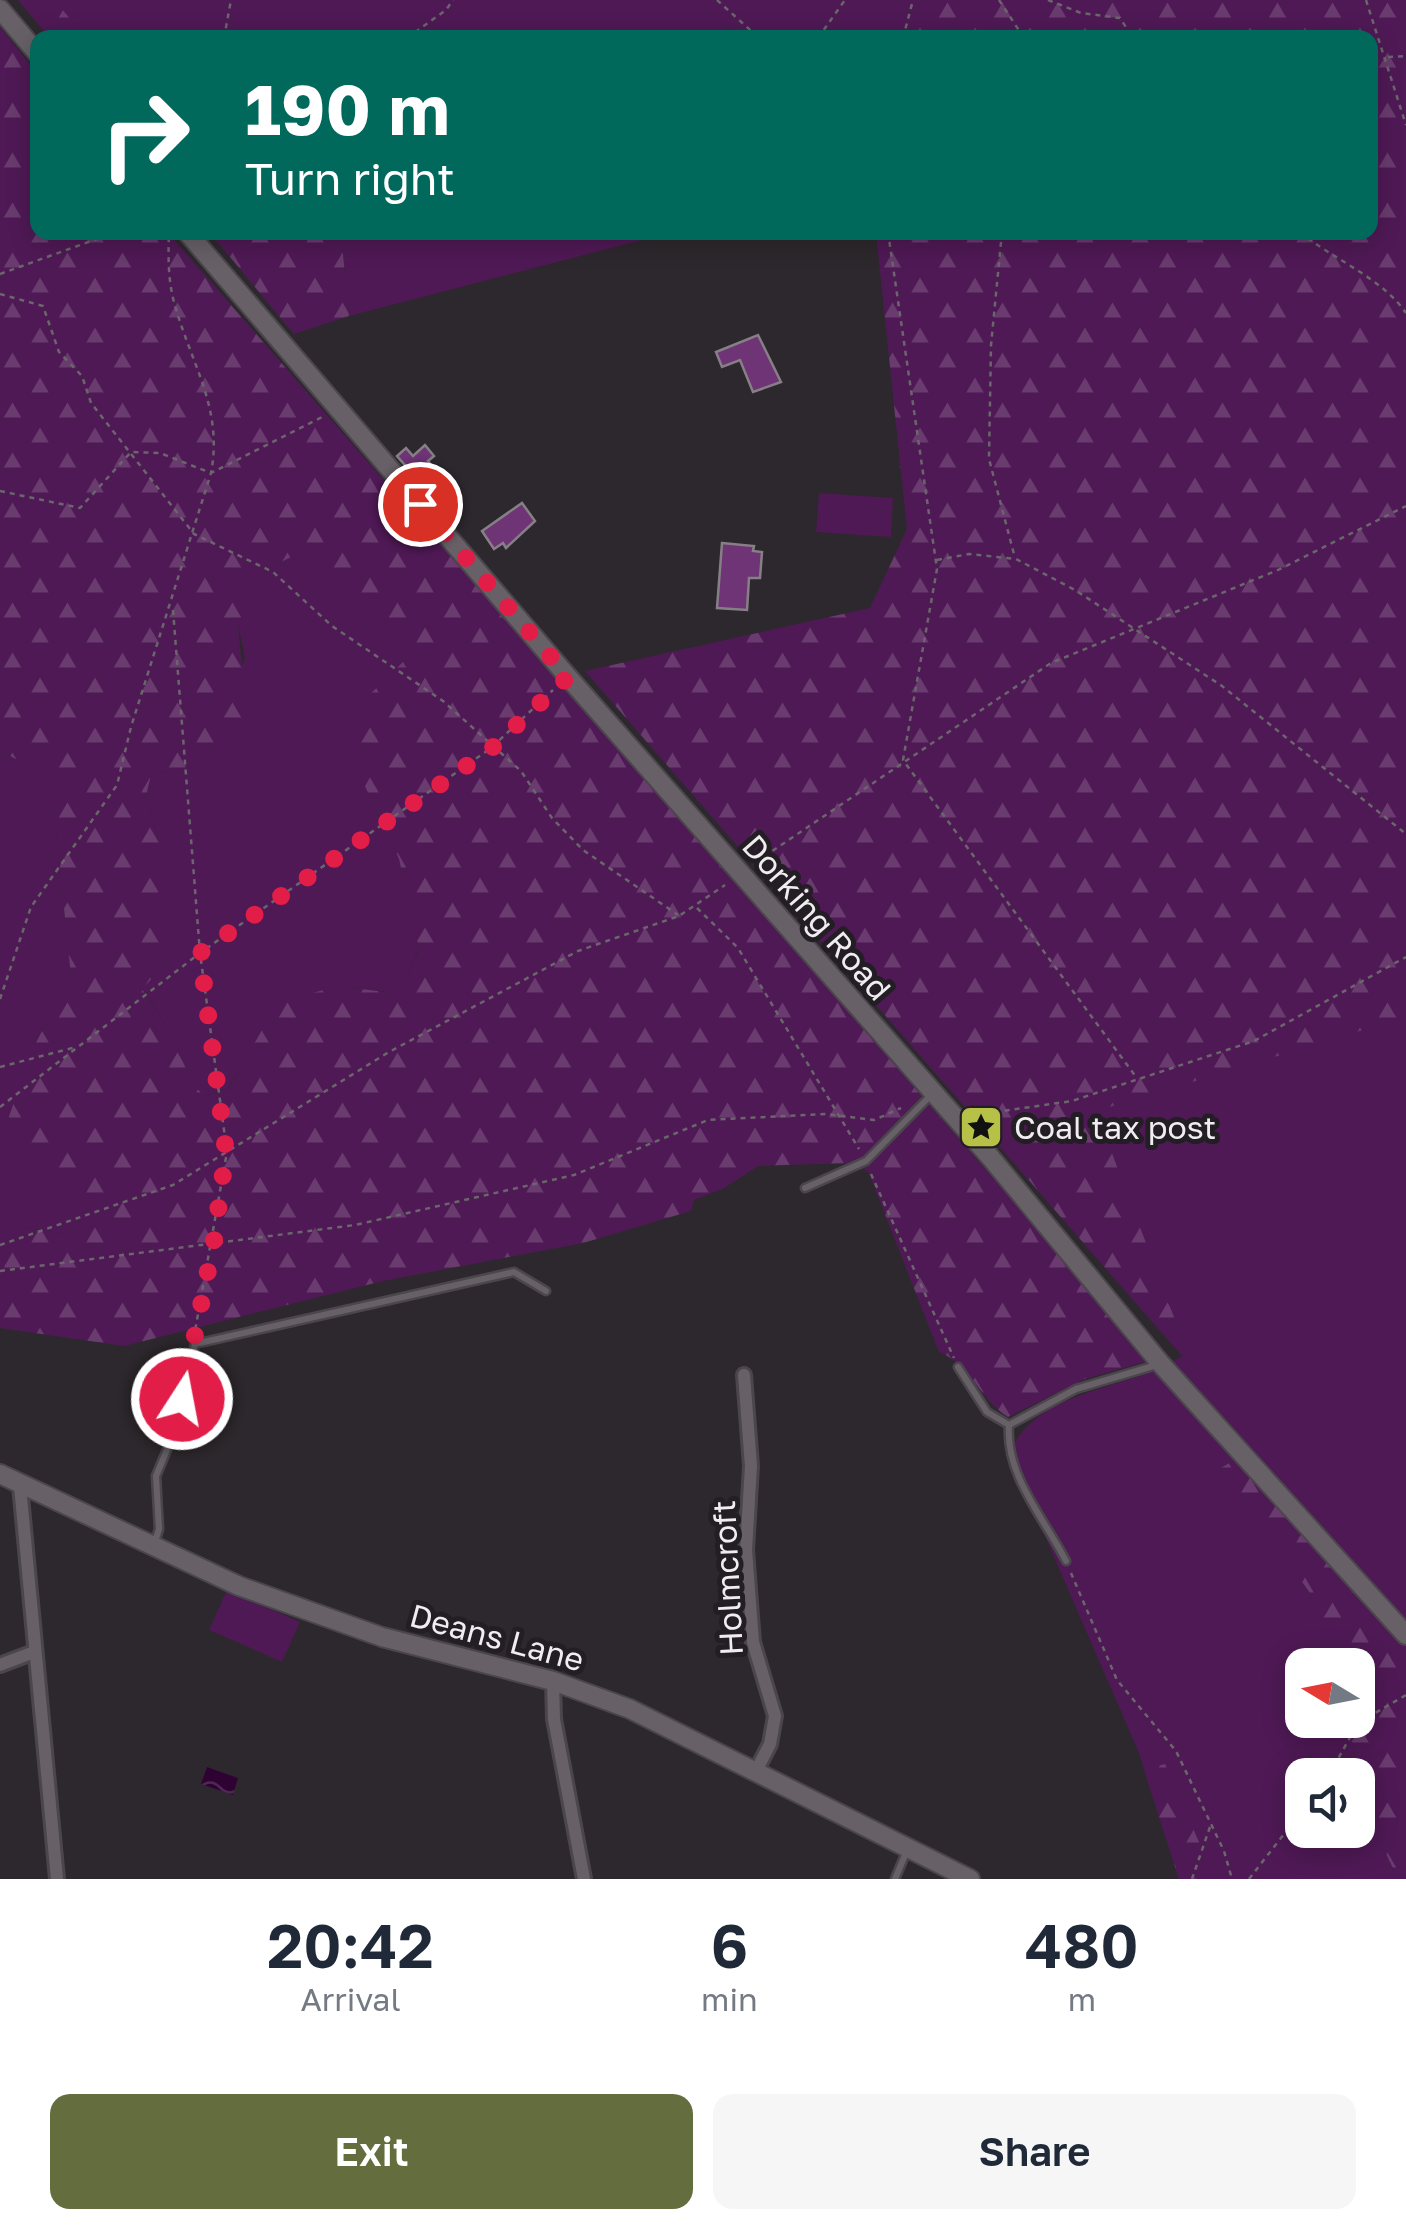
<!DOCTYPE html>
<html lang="en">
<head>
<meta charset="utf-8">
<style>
	body { margin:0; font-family:"Golos Text",sans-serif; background:#f6f6f7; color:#1f2937; height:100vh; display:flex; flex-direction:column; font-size:38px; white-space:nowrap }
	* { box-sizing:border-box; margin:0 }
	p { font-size:32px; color:#747a83 }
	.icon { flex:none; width:55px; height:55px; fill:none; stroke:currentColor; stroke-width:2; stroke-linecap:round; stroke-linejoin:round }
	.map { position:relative; height:1879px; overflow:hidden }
	.side { display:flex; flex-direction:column; background:#fff; flex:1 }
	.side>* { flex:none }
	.hud { position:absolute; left:30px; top:30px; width:1348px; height:210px; border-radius:20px; box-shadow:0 5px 25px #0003; background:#00695c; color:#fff; overflow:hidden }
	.needle { width:65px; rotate:280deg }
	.fabs { position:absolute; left:1285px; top:1648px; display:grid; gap:20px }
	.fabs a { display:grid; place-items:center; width:90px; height:90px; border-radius:20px; background:#fff; box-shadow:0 5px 25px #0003; font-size:50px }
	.pin { position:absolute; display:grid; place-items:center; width:85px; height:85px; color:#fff; margin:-42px; border:5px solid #fff; border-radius:50%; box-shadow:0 2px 10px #0007 }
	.me { position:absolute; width:110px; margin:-55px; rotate:11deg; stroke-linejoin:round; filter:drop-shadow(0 0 8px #0008) }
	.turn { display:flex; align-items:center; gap:35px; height:210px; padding:0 50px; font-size:45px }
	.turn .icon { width:130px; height:130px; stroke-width:2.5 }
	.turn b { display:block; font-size:70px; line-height:85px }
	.eta { display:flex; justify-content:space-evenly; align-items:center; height:170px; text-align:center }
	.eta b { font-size:60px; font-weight:600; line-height:70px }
	.primary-button { display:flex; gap:20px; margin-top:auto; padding:20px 50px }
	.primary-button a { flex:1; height:115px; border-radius:20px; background:#646d3e; color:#fff; font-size:40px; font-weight:600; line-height:115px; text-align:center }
	.primary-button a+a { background:#f6f6f7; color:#1f2937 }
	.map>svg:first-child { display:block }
</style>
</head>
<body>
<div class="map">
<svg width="1406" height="1879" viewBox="0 0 1406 1879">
	<defs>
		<pattern id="forest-firs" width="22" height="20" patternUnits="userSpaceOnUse" patternTransform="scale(2.5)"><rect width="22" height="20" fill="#4f1955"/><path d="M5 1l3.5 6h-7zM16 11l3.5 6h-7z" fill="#693b6e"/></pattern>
		<pattern id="water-waves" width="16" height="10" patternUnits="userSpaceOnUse" patternTransform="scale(2.5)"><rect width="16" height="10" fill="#2e0333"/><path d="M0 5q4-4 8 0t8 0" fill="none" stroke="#4d2851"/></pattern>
	</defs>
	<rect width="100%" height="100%" fill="#2d282d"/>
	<!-- grass -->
	<path fill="#4f1955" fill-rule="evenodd" d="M54,0H923L914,38H86Z
		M341,232L669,233L349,316Z
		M819,493L893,498L891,537L816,532Z
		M291,557L330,588L401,628L406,660L360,704L363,782L399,859L419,948L400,994L339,986L248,1056L228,1088L203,1097L190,1079L172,1034L142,988L168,961L171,934L159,891V842L146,796L151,775L202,764L245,658L238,626L258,574Z
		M0,751L55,779L53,800L71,977L33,1048L19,1142L59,1172L79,1225L67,1234L0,1224Z
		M1406,981V1699L1371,1822L1398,1879H1179L1139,1753L1028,1497L1012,1448C1042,1387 1130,1391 1182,1356L1168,1340L1177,1325L1080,1108ZM1302,1665H1358V1720H1302ZM1302,1775H1358V1830H1302Z
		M227,1590L300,1622L282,1662L209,1630Z"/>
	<!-- forest -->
	<path fill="url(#forest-firs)" fill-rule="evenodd" d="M18,0H54L86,37H49Z
		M923,0H1406V1017L1096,1111L1177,1325L1168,1340L585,671L870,608L907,529L876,233L1370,232V38L914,37Z
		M0,27L37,73L38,232L168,233L1147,1354L1144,1362L1085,1379L1008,1417C977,1397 973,1366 939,1352L868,1171L849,1163L758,1166L724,1188L694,1200L691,1211L583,1243L383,1281L124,1346L0,1328V1224L67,1234L79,1225L59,1172L19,1142L6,1125L33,1048L71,977L53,800L55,779L0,751ZM291,557L330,588L401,628L405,660L360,704L350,734L363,782L399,859L419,949L400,994L339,986L278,1002L229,1088L204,1097L190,1079L172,1034L142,989L168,961L172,933L159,891V842L146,796L151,775L202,764L237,747L246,708L238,626L258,574Z
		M210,233H341L349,316L294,334Z
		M1239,1457L1406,1646V1879H1398L1371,1822L1347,1720H1358V1665H1331L1310,1593L1221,1468Z
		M1165,1764L1215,1879H1179L1144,1770Z"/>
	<!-- water -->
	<path fill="url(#water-waves)" d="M207,1767L238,1778L233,1795L201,1784Z"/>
	<!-- building -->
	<path fill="#6e3475" stroke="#868086" stroke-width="2.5" d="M758,335L781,382L753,392L740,360L722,367L716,352Z
		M425,445L434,456L428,461L433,467L418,480L397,456L406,448L413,456Z
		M522,503L535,521L506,548L503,543L494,549L482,531Z
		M722,543L754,546L753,551L762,552L760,578H749L747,610L717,608Z"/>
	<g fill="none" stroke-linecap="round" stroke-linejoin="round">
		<!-- lane casing -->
		<g stroke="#4a464b" stroke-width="11">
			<path id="lane" d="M805,1188L866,1161L932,1094
				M958,1367L987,1412L1009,1425
				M1009,1425L1076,1389L1160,1364
				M1009,1425C1005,1475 1044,1518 1066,1561
				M154,1545L159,1529L156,1476L172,1438L195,1344L514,1272L546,1291
				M895,1879L908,1848"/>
		</g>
		<!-- street casing -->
		<g stroke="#4a464b" stroke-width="18">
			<path id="street" d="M744,1375L751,1466L746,1550L753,1642L775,1716L770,1744L756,1771
				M20,1486L57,1879
				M0,1665L34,1652
				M553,1681L554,1719L584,1879"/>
		</g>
		<!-- secondary casing -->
		<g stroke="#4a464b" stroke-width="22">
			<path id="secondary" d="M0,9L38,54
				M187,232L568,677L991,1158L1161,1364L1406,1635
				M0,1474L239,1586L382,1637L553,1681L630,1709L970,1879"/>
		</g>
		<!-- path -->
		<path stroke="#6a666b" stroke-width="2.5" stroke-dasharray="5 5" stroke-linecap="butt" d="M717,0L759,38
			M999,0L1024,38
			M1048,0L1081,13L1120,18L1133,38
			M1366,0L1406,125
			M224,38L231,0
			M407,38L446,10L453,0
			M818,38L845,0
			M903,38L913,0
			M1388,57L1406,56
			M545,232H562
			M888,232L937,569L903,760L1136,1077
			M1002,232L991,345L989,459L1015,558
			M1300,232C1334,260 1382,278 1406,313
			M0,274L116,232
			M0,294L43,306L59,352L82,376L91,403L194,534L273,572L332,626L443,701L521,771L552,818L583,850L678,915
			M0,491L80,508L131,452L160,453L211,473L324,416
			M937,560L969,554L1016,559L1075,590L1222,686L1406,834
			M173,610L200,953L227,1152L195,1331
			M756,862L1051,663L1278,570L1406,506
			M697,908L738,948L859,1149
			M0,999L31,907L117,785L131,727L211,473C223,410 193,367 176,309C168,284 168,259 169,232
			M0,1067L76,1047
			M0,1107L200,953L491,748L553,690
			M975,1115L1072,1101L1254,1041L1406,957
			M871,1174L954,1358
			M0,1245L173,1185L389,1052L578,951L679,916L725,885
			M0,1271L355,1225L574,1175L708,1120L826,1114L874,1120L901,1108
			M1071,1573L1117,1680L1176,1751L1224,1851L1232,1879
			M1329,1775L1358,1723L1406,1695
			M1192,1879L1211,1824
			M1249,1879L1302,1811"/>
		<!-- lane -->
		<use href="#lane" stroke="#676167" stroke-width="6"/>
		<!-- street -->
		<use href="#street" stroke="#676167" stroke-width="12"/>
		<!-- secondary -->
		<use href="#secondary" stroke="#676167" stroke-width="18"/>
	</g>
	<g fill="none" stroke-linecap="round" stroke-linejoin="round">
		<!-- route -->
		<path stroke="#e11d48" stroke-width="18" stroke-dasharray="0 32.4" d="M182,1399L214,1241L226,1152L200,953L492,748L568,677L420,504"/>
	</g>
	<!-- icons -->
	<defs>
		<g id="sight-square" transform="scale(2.25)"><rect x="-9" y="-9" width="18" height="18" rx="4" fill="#b8c147" stroke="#231e24"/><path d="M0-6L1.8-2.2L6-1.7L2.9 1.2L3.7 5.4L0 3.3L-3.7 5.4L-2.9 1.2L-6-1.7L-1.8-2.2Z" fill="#111"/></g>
	</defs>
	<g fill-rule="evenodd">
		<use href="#sight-square" x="981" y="1127"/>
	</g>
	<g text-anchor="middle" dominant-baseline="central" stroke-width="10" stroke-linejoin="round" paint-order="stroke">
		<!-- street labels -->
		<g font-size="32" fill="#f0edf1" stroke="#231e24">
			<text transform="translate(817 917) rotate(49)">Dorking Road</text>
			<text transform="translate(727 1578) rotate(-93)">Holmcroft</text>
			<text transform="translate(497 1637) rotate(15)">Deans Lane</text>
		</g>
		<!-- poi labels -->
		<g font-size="32" fill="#f0edf1" stroke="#231e24" text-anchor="start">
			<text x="1014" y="1127">Coal tax post</text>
		</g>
	</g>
</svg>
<div class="fabs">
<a><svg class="needle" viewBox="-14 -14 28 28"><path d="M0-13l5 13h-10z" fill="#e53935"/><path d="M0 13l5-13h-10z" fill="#747a83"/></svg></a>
<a><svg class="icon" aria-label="sound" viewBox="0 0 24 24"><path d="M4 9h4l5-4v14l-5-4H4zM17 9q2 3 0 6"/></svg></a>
</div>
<div class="pin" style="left:420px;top:504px;background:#d93025"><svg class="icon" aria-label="arrive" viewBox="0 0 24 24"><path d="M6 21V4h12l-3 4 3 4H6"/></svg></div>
<svg class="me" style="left:182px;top:1399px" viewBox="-20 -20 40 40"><circle r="17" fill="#e11d48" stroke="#fff" stroke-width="3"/><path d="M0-11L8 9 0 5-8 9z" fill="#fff"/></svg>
<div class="hud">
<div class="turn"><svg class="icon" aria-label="right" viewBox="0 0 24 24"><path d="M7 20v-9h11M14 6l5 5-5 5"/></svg><div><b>190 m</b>Turn right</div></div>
</div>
</div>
<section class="side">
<div class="eta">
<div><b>20:42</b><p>Arrival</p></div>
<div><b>6</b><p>min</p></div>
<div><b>480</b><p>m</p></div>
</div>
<div class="primary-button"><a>Exit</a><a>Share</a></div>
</section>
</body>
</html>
